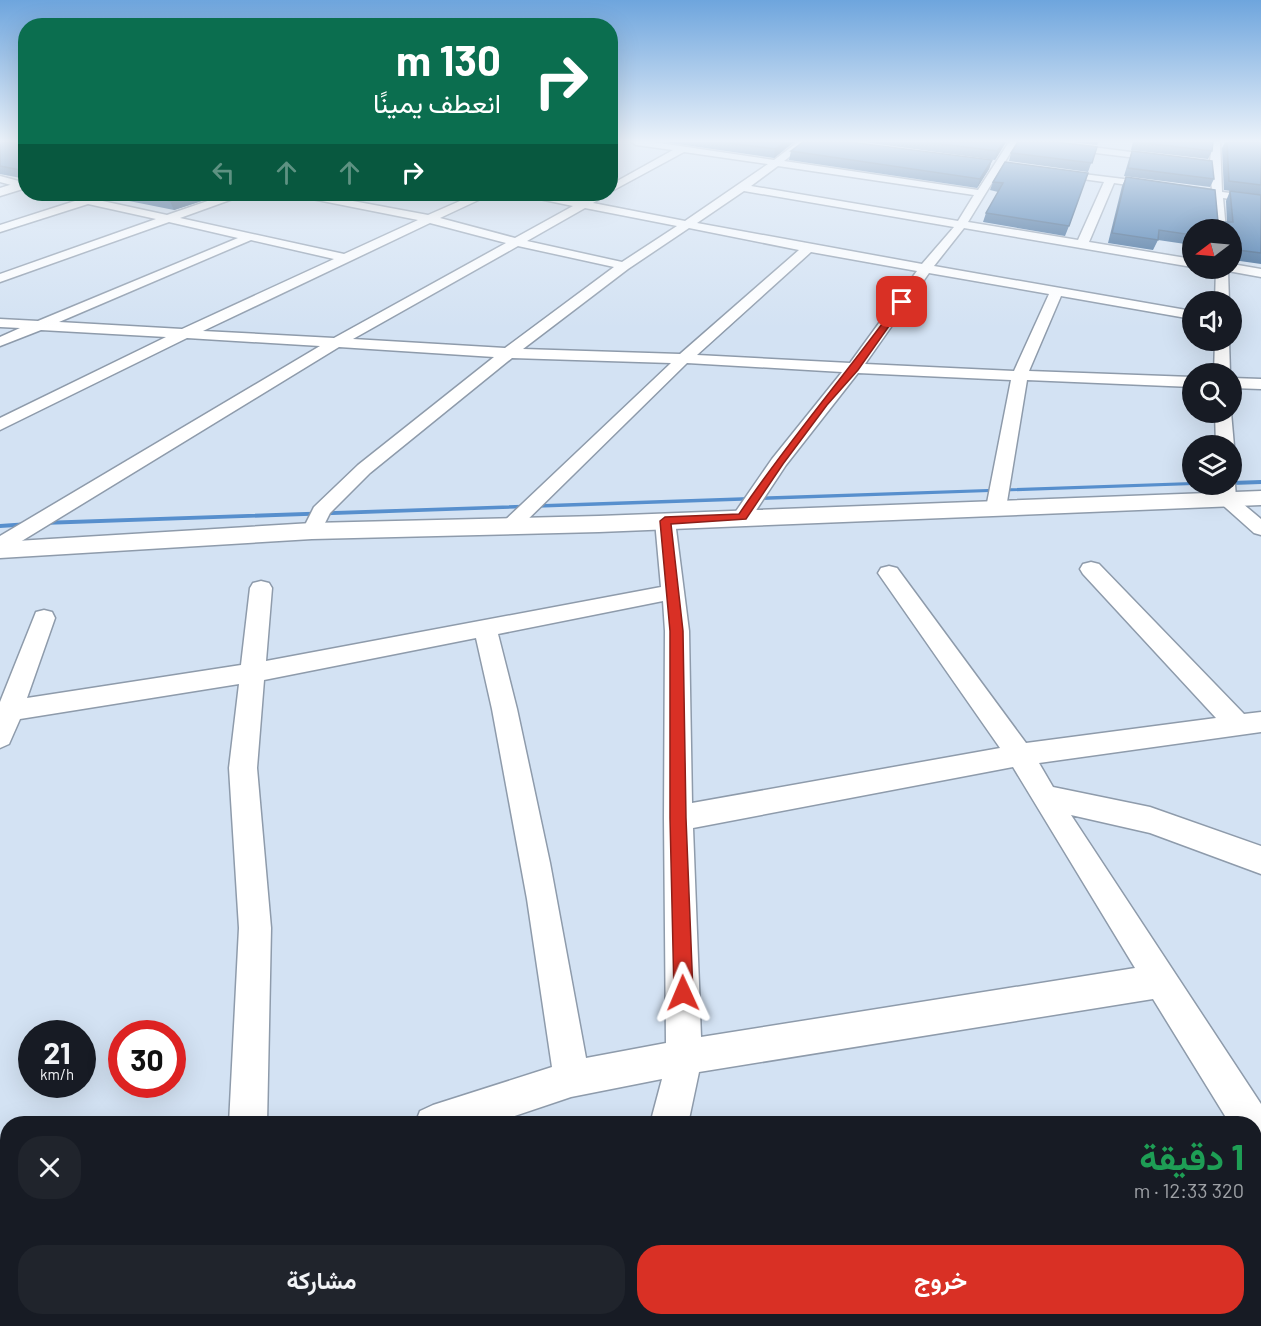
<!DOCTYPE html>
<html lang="ar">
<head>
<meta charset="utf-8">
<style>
	body { margin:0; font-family:Barlow,Vazirmatn,sans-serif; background:#20242c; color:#f1f3f6; direction:rtl; height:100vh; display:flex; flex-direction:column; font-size:22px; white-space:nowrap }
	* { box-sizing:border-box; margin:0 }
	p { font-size:20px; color:#9ea1a6 }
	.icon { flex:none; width:33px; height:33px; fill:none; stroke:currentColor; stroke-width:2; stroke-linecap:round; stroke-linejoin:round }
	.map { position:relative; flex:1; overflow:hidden; direction:ltr }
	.panel { position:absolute; left:0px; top:1116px; width:1262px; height:210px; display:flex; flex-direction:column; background:#171b24; border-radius:24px 24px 0 0; box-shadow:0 6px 24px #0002; direction:rtl }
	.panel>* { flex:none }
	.hud { position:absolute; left:18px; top:18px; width:600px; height:183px; border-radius:24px; box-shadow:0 6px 24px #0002; direction:rtl; background:#0b6e4f; color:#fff; overflow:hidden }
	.needle { width:39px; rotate:254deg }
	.fabs { position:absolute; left:1182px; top:219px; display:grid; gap:12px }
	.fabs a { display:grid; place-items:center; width:60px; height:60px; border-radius:50%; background:#171b24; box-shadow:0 6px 24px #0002; font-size:30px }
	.speed { position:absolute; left:18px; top:1020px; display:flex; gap:12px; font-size:30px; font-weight:700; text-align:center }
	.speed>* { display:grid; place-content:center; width:78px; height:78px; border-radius:50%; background:#171b24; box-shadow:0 6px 24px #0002; line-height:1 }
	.speed small { font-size:15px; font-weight:400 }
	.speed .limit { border:9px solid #d22; background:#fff; color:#111 }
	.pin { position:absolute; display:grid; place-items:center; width:51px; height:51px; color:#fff; margin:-26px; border-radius:12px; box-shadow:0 3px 9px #0006 }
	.me { position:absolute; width:66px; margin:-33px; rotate:359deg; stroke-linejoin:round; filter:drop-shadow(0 0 4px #0008) }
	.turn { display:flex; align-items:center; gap:21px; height:126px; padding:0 18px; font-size:27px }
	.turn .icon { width:78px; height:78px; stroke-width:2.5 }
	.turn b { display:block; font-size:42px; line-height:51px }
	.lanes { display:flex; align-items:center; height:57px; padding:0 18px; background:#0003; justify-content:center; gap:30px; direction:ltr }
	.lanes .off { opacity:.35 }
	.round { display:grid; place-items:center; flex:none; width:63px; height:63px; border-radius:24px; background:#20242c }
	.head { display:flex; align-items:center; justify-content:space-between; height:102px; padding:0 18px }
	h1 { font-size:36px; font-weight:700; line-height:45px; color:#1e9e55 }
	.action { display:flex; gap:12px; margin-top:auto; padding:12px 18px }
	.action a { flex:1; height:69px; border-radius:24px; background:#d93025; color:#fff; font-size:24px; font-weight:700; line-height:69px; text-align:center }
	.action a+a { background:#20242c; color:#f1f3f6 }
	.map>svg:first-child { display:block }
</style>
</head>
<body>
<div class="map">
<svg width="1261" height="1326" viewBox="0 0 1261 1326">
	<rect width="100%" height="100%" fill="#d3e2f3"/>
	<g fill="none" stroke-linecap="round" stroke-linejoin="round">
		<!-- stream -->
		<path fill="#578fcd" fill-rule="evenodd" d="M1261,480V484L1232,485L1230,484H1232V481Z
			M1192,482L1194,485L42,525L39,523L42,521Z
			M29,522L32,524L31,526L0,528V524Z"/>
		<!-- minor casing -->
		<g stroke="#8e9bab" stroke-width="3">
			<path id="minor" d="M632,142H653L774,160L798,142H808L784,161L978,190L1009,142H1017L968,222L1078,240L1104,182L1054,175L1049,172L1051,170L1212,190L1210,167L1031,145L1027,142H1052L1210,162L1212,142H1220L1222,192L1261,197V203L1223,198L1226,230H1214L1212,197L1114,183L1089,242L1192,259V267L964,228L934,266L1192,311V319L1061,296L1029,371L1192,377V387L1027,380L1006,508L1003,512H989L986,508L1011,380L858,373L786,465L749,521H735L732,517L772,459L842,372L687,363L516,531L509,533L502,531L499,527L502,523L671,363L512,358L370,473L330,513L319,535L312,537L305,535L302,531L314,507L358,465L494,357L339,347L7,550L0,552V536L320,346L187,338L0,430V418L166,337L41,330L0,346V337L20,328L0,327V319L38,321L238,238L169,222L0,282V274L156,219L88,204L0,232V225L75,201L54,196L53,194H70L167,215L228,194H242L241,196L180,218L344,254L418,220L302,197L297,194H315L428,215L476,194H488L487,196L440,218L515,238L573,206L525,196L524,194C543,194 560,199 579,200C587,201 596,194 607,194L593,203L685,221L768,164L684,152L610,192V185L673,150L636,145ZM778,166L974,195L958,221L751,186ZM744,191L954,227L922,264L697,223ZM585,208L677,226L622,262L527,241ZM430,223L506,243L334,338L203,331ZM689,228L799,250L680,354L523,349L628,269ZM251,240L334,259L182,329L59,322ZM518,246L614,267L505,348L353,339ZM811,252L917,271L850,363L697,355ZM929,273L1049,294L1014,371L865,364Z
				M0,176L26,183V189L0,182Z
				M1232,264L1261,269V277L1228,271L1229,302H1215L1216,268H1232Z
				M1215,340H1229L1230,374H1214Z
				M1232,378L1261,379V389L1232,388Z
				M1215,412H1231L1234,446L1232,449V446H1216Z
				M1232,480L1235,484L1236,498L1261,519V535L1254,533L1217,500V484H1232Z
				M665,515L672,517L675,521L689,631L692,803L1000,748L878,573L881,568L889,566L897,568L1026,743L1216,718L1083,574L1080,569L1083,564L1091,562L1099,564L1244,714L1261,712V732L1039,763L1053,787L1150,807L1261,846V874L1150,833L1071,815L1261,1104V1139L1254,1142V1124H1230L1153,999L699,1072L688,1124H650L662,1079L571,1097L491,1124H415L420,1111L433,1105L552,1067L527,899L492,709L476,638L264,680L257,768L271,928L267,1124H229L239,928L229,768L239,684L20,719L9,744L0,748V702L36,612L44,610L52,612L55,618L27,698L241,665L250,588L253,583L261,581L269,583L272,588L266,661L661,587L655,521L658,517ZM663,601L665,631L664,818L666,1043L586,1058L550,863L517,709L498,634ZM1013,767L1135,968L701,1037L693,828Z
				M8,1229V1270L0,1272V1230Z
				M646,1318H689L692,1326H648Z"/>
		</g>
		<!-- tertiary casing -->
		<g stroke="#8e9bab" stroke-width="3">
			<path id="tertiary" d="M26,180V188L0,196V188Z
				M1261,491V505L599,532L312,539L0,558V542L312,523L599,516Z"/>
		</g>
		<!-- minor -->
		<use href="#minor" fill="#fff" fill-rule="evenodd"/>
		<!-- tertiary -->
		<use href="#tertiary" fill="#fff" fill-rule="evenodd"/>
	</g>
	<!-- wall -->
	<path fill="#28588a" d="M0,142H26V179L0,174Z
		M664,142H794L774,158Z
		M863,142H1006L995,160Z
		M1069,142H1099L1097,145Z
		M1133,142H1213L1212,151L1208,159L1131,150Z
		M1225,142H1261V195L1224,190L1222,148Z
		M1097,147L1088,172L1009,161L1011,153Z
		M791,151L992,160L989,169L977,188L789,160Z
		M1132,151L1214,179L1210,187L1124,176L1129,159Z
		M1005,162L1069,226L1065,236L983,222L986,213L998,192L990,190L993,182Z
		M1126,177L1218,222H1227L1226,201L1230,191L1261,195V264L1233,260L1232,251V230H1192V245L1158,240L1153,250L1108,243L1122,186Z
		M94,194H223L174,210Z"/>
	<!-- shaded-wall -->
	<path fill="#204770" d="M785,142H794L774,158L775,149Z
		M1004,142H1006L995,160L997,151Z
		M992,160L989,169L977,188L980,179Z
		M193,194H223L174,210L170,201Z"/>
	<!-- building -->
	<path fill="#2e66a0" stroke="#204770" stroke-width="1.5" d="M0,142H26V171L0,166Z
		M721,142H785L775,149Z
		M803,142H850L992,160L980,179L791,151Z
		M925,142H1004L997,151Z
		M1018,142H1056L1097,147L1092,163L1011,153Z
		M1136,142H1213L1212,151Z
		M1227,142H1261V185L1229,181Z
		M1132,151L1212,161L1214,179L1128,168Z
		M1005,162L1088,173L1069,226L986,213L1003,183L993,182Z
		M1126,177L1215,190L1218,222H1233L1230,191L1261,195V253L1238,250V242L1232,241V230H1192V235L1159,230L1158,240L1112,233Z
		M134,194H193L170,201Z"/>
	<!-- sky -->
	<linearGradient id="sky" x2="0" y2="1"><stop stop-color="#6ea5dd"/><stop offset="0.43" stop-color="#ebf2fa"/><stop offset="1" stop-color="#ebf2fa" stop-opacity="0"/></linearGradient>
	<rect width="1261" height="328" fill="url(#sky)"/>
	<!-- route -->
	<path fill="#d93025" stroke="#8d1f18" stroke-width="1.5" d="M899,301L906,302L858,370L827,405L783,464L746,519L671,524L683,631L686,818L693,993L690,1000L683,1003L676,1000L674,993L670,818V631L660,521L665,517L739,514C789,440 847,373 899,301Z"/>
</svg>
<div class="fabs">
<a><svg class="needle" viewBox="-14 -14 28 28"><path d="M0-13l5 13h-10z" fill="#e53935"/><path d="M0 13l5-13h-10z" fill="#9ea1a6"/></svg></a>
<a><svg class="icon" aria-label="sound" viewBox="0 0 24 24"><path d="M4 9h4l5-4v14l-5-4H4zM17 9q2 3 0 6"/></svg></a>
<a><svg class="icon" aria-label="search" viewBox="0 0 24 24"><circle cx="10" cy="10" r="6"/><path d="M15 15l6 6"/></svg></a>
<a><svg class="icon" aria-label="layers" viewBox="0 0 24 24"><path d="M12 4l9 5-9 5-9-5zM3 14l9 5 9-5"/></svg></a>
</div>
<div class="speed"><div>21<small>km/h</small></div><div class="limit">30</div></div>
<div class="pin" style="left:902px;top:302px;background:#d93025"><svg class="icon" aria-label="arrive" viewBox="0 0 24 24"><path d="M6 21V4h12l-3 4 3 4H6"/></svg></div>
<svg class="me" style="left:683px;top:993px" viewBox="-20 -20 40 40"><path d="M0-17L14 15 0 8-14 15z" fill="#d93025" stroke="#fff" stroke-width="4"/></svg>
<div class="hud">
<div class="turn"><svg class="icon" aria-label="right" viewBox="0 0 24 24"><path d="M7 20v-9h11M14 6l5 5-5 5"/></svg><div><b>130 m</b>انعطف يمينًا</div></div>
<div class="lanes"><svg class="icon off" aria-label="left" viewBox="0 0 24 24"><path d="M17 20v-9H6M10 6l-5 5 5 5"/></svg><svg class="icon off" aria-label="ahead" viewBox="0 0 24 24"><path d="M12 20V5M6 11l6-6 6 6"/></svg><svg class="icon off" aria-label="ahead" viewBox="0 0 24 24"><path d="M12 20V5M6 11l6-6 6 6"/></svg><svg class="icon" aria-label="right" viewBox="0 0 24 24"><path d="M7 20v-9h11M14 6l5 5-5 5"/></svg></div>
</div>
<section class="panel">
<div class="head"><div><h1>1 دقيقة</h1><p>320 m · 12:33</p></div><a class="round"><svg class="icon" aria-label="close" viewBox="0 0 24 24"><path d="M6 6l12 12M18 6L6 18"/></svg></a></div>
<div class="action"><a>خروج</a><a>مشاركة</a></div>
</section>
</div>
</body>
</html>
